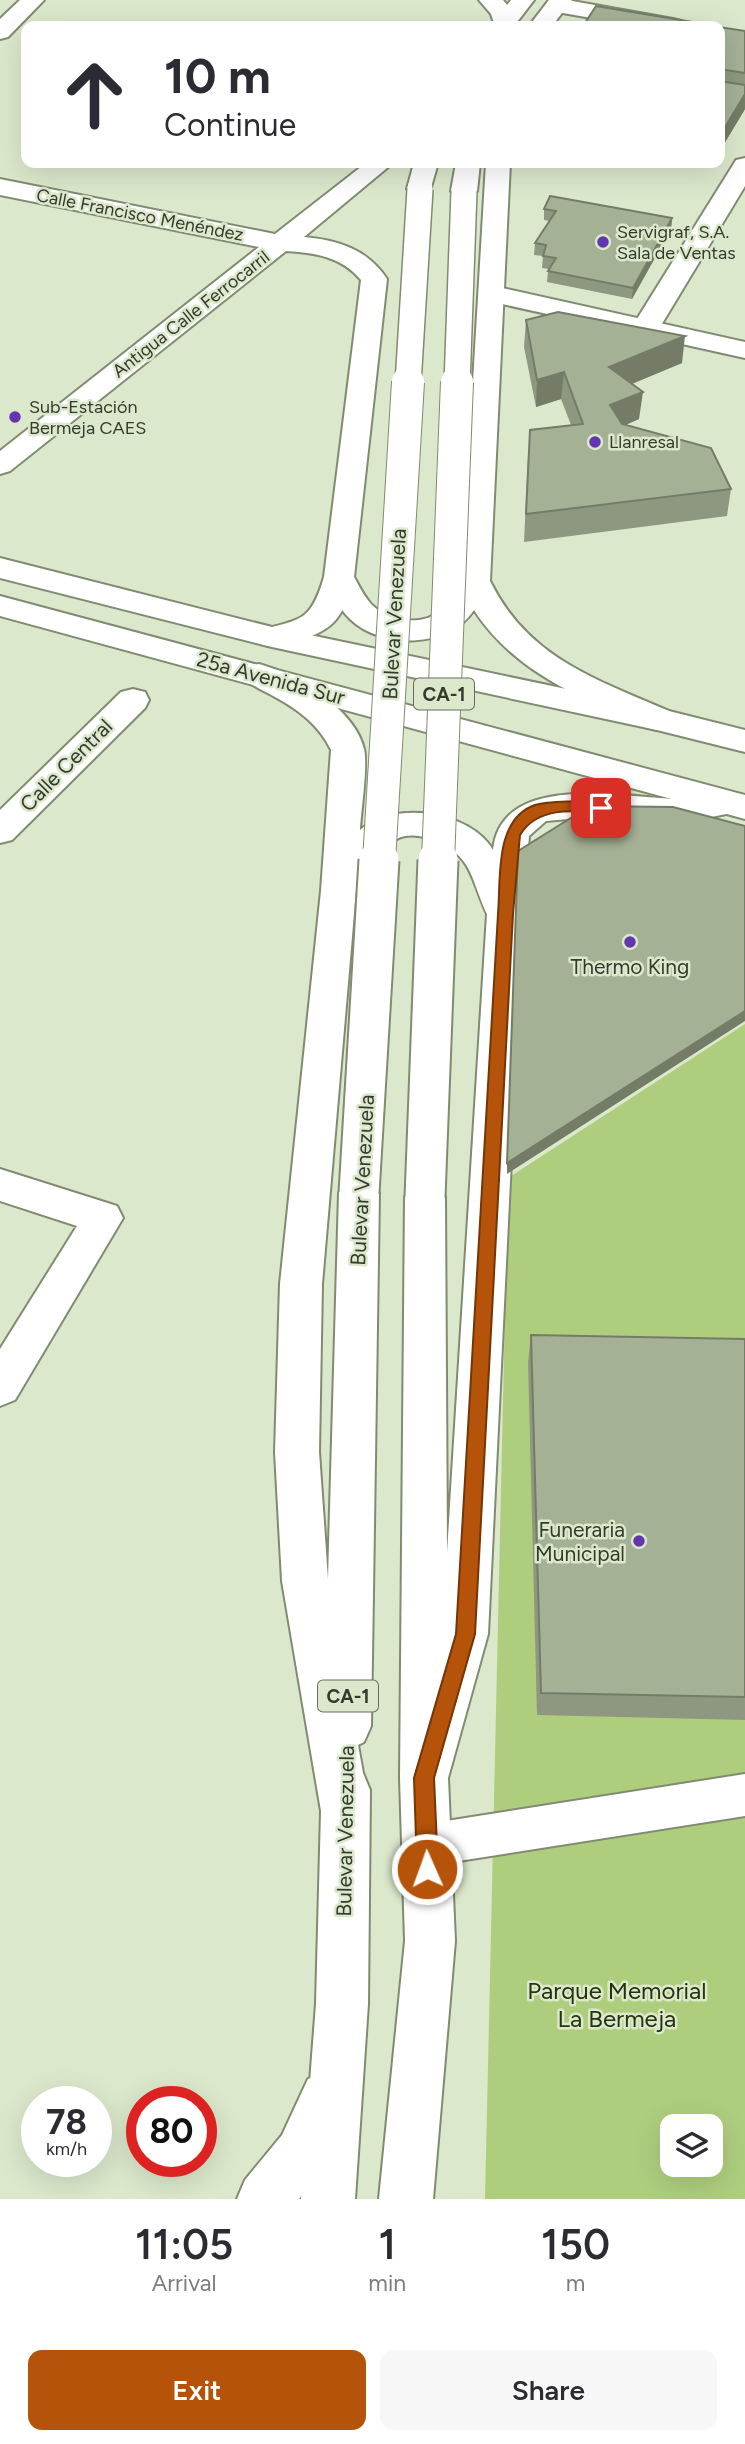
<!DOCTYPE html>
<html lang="en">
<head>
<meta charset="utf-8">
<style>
	body { margin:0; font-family:Figtree,sans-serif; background:#f7f7f7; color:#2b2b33; height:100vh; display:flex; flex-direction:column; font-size:26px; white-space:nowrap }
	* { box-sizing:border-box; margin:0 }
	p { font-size:23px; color:#7c7c81 }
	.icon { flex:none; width:38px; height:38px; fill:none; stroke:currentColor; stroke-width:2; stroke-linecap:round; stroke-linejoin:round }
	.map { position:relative; height:2199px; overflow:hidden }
	.drawer { display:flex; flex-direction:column; background:#fff; flex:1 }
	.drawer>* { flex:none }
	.guide { position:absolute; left:21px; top:21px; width:704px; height:147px; border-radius:14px; box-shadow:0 7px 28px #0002; background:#fff; color:#2b2b33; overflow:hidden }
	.tools { position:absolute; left:660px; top:2114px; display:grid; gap:14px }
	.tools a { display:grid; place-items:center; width:63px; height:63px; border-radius:14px; background:#fff; box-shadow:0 7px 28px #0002; font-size:35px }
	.speed { position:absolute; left:21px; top:2086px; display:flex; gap:14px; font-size:35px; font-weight:700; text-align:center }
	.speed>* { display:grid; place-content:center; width:91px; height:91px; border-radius:50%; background:#fff; box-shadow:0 7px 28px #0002; line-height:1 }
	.speed small { font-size:18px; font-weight:400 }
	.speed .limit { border:10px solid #d22; background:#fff; color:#111 }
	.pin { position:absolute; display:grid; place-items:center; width:60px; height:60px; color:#fff; margin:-30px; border-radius:14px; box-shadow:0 4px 10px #0006 }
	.me { position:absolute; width:77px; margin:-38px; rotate:358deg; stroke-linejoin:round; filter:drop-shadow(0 0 5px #0008) }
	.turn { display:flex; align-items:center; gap:24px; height:147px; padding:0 28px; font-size:32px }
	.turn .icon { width:91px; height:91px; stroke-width:2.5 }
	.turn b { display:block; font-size:49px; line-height:60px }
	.eta { display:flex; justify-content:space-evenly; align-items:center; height:119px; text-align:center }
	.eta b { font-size:42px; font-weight:600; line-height:49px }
	.action { display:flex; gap:14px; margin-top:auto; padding:14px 28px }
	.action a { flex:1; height:80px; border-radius:14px; background:#b45309; color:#fff; font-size:28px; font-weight:600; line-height:80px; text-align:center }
	.action a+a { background:#f7f7f7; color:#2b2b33 }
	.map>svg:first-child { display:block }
</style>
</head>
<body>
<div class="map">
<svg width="745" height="2199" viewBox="0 0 745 2199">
	<rect width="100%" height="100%" fill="#dbe8cb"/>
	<!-- green -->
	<path fill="#aece7e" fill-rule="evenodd" d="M745,1024V2199H485L508,1178ZM672,2126H710V2165H672Z"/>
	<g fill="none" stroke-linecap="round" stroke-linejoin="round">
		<!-- service casing -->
		<g stroke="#808b71" stroke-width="4">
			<path id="service" d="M745,1774V1816L427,1866L412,1860L406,1845L412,1830L427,1824Z"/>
		</g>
		<!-- minor casing -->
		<g stroke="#808b71" stroke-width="4">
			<path id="minor" d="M20,0H44L8,37L0,39V19Z
				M479,0H503L513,12L516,24L495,26L491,14Z
				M549,0H567L673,19L681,21L684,26H637L557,12L549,10L546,5Z
				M745,158V186L660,327L656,333L646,335L636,333L632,327L733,165L736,160Z
				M366,163H393L304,237C338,240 367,249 387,279L354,577C344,617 334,631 294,642C281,645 273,648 261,644L256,637L261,630C302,619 311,621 324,577L361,280C341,256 315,253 286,251L10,471L0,474V451L259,247L0,195V179L275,234Z
				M133,689L145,692L149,700L145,708L12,840L0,843V810L121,692Z
				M0,1169L117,1206L123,1218L15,1400L0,1406V1349L77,1226L0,1201Z
				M327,2071L346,2079L354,2098L320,2173L299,2199H237L245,2180L282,2135L308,2079Z"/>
		</g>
		<!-- tertiary casing -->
		<g stroke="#808b71" stroke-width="4">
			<path id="tertiary" d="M493,286L745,342V358L484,300L480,294L484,288Z
				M0,558L272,627L657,708L745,730V752L657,730L272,647L0,578Z
				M0,596L745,795V819L0,616Z"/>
		</g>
		<!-- trunk casing -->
		<g stroke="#808b71" stroke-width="4">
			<path id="trunk" d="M511,0H534L514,26H491Z
				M549,0H572L552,26H529Z
				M414,163H438L429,194L420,197L411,194L407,189Z
				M456,163H480L477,191L473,196L464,199L455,196L451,191Z
				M486,163H510L490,581C528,658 595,679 669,711L673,719L669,727L657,730L645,727C580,697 514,672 474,610C449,648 382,650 350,619C338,608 332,591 324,577L328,570L339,567L350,570C357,581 362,594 371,604C387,621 424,628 442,609C448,602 452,593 457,585L461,584Z
				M259,664C296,674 355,709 364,749C368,766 361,811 360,830C395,800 470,811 493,850C501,771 624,798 678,799C700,799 720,788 741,795L745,801L741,811L682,823L580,818L546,821L529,836L523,914L488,1634L448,1778L455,1941L433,2199H379L405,1941L400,1778L405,1197L411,1185L425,1181L439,1185L445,1197L447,1553L487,914C469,875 474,856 430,839C420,835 406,834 397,839C381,847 375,862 358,867L322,1284L319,1452L328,1579L339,1193L345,1182L359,1177L373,1182L379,1193L371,1726L364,1742L358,1745L363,1773L370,1790L368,2004L355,2199H301L316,2004L321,1811L282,1581L275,1452L280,1284L321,891L331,750C319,725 299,710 275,697C263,690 250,686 243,675L248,667Z"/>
		</g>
		<!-- service -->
		<use href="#service" fill="#fff" fill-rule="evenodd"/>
		<!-- minor -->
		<use href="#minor" fill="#fff" fill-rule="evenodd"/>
		<!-- tertiary -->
		<use href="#tertiary" fill="#fff" fill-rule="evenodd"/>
		<!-- trunk -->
		<use href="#trunk" fill="#fff" fill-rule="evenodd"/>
		<!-- trunk-bridge-far2 casing -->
		<g stroke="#808b71" stroke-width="28" stroke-linecap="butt">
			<path id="trunk-bridge-far2" d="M408,384L420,189
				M457,384L464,191"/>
		</g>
		<!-- trunk-bridge-far1 casing -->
		<g stroke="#808b71" stroke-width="34" stroke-linecap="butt">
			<path id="trunk-bridge-far1" d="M379,861L408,382
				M438,861L457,382"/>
		</g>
		<!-- trunk-bridge casing -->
		<g stroke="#808b71" stroke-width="43" stroke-linecap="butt">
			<path id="trunk-bridge" d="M359,1193L379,860
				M425,1197L438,860"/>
		</g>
		<!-- trunk-bridge-far2 -->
		<use href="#trunk-bridge-far2" stroke="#fff" stroke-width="25"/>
		<!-- trunk-bridge-far1 -->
		<use href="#trunk-bridge-far1" stroke="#fff" stroke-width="32"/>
		<!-- trunk-bridge -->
		<use href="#trunk-bridge" stroke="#fff" stroke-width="39"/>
	</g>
	<!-- wall -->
	<path fill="#8e9880" d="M719,27L745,31V109L721,149L719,148Z
		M544,209L672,218L671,229L632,299L547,282L548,271L549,269L542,268L543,256L534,255L535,243L549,221L544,220Z
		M526,320L682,363L632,384L639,419L625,425L731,489L727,516L524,542L528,457L571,425L561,399L536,407L524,347Z
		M531,1335L745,1339V1720L537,1715L528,1362Z"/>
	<!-- shaded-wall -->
	<path fill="#747c68" d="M745,94V109L721,149L724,129Z
		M672,218L671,229L632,299L633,288Z
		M685,336L682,363L607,394L609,367Z
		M564,372L561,399L536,407L537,380Z
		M643,392L639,419L607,433L610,405Z
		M745,1011V1021L507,1174V1163Z"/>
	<!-- building -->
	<path fill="#a5b195" stroke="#747c68" stroke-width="2" d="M596,6L717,26H583Z
		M719,27L745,31V73L719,69Z
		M719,81L745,85V94L724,129L719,128Z
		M550,196L672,218L633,288L548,271L556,258L543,256L546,245L535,243L556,211L544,209Z
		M558,312L685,336L609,367L643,392L610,405L622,424L711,448L731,489L526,514L530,430L583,424L564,372L537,380L526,320Z
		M590,806L673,807L745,826V1011L507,1163L518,851Z
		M531,1335L745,1339V1697L541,1693Z"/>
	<!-- route -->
	<path fill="#b45309" stroke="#753606" stroke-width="2" d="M580,801L601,803L608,808L601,813C572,810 537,807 520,835L513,914L475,1634L434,1778L438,1869L435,1876L427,1879L420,1876L417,1869L414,1778L456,1634L498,914C501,879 494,819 535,805C548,801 566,802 580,801Z"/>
	<!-- markers -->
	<g fill="#6336ad" stroke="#dbe8cb" stroke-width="2.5">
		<circle cx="603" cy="242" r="7"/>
		<circle cx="15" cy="417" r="7"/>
		<circle cx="595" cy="442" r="7"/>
		<circle cx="630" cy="942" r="7"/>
		<circle cx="639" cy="1541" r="7"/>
	</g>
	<g text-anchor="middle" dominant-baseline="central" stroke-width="5" stroke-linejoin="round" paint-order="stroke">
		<!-- far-street labels -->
		<g font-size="18" fill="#353a2f" stroke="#dbe8cb">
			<text transform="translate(140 215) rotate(11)">Calle Francisco Menéndez</text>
			<text transform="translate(191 314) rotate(-38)">Antigua Calle Ferrocarril</text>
		</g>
		<!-- far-poi labels -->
		<g font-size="18" fill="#353a2f" stroke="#dbe8cb" text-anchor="start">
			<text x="617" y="232">Servigraf, S.A.<tspan x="617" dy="21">Sala de Ventas</tspan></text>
			<text x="29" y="407">Sub-Estación<tspan x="29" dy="21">Bermeja CAES</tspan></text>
			<text x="609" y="442">Llanresal</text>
		</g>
		<!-- shield labels -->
		<g fill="#dbe8cb" stroke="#676e5e" stroke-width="2">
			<rect x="414" y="678.5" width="60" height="31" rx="5"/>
			<rect x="318" y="1680.5" width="60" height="31" rx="5"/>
		</g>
		<g font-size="19" font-weight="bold" fill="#353a2f">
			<text x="444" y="694">CA-1</text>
			<text x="348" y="1696">CA-1</text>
		</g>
		<!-- street labels -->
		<g font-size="21" fill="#353a2f" stroke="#dbe8cb">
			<text transform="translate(394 614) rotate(-87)">Bulevar Venezuela</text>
			<text transform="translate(271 678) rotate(15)">25a Avenida Sur</text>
			<text transform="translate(66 765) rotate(-45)">Calle Central</text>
			<text transform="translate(362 1180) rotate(-87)">Bulevar Venezuela</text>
			<text transform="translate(345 1831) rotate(-89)">Bulevar Venezuela</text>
		</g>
		<!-- poi labels -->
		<g font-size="21" fill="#353a2f" stroke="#dbe8cb">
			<text x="630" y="966">Thermo King</text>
			<text x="625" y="1529" text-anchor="end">Funeraria<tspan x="625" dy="24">Municipal</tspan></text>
		</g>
		<!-- near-park labels -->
		<g font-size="24" fill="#26330f" stroke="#dbe8cb">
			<text x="617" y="1990">Parque Memorial<tspan x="617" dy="28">La Bermeja</tspan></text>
		</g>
	</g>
</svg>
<div class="tools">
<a><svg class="icon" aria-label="layers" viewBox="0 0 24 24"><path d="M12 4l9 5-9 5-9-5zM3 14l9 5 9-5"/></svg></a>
</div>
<div class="speed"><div>78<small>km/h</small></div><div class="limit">80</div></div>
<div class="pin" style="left:601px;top:808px;background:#d93025"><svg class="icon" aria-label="arrive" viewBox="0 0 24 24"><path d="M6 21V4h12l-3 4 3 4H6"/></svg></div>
<svg class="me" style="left:427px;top:1869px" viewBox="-20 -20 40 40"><circle r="17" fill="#b45309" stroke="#fff" stroke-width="3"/><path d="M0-11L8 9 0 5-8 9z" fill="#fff"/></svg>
<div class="guide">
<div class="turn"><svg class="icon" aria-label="ahead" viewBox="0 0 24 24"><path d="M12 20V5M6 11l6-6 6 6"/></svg><div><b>10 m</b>Continue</div></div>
</div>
</div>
<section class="drawer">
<div class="eta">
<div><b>11:05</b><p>Arrival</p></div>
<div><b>1</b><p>min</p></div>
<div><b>150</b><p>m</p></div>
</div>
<div class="action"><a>Exit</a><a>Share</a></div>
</section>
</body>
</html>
